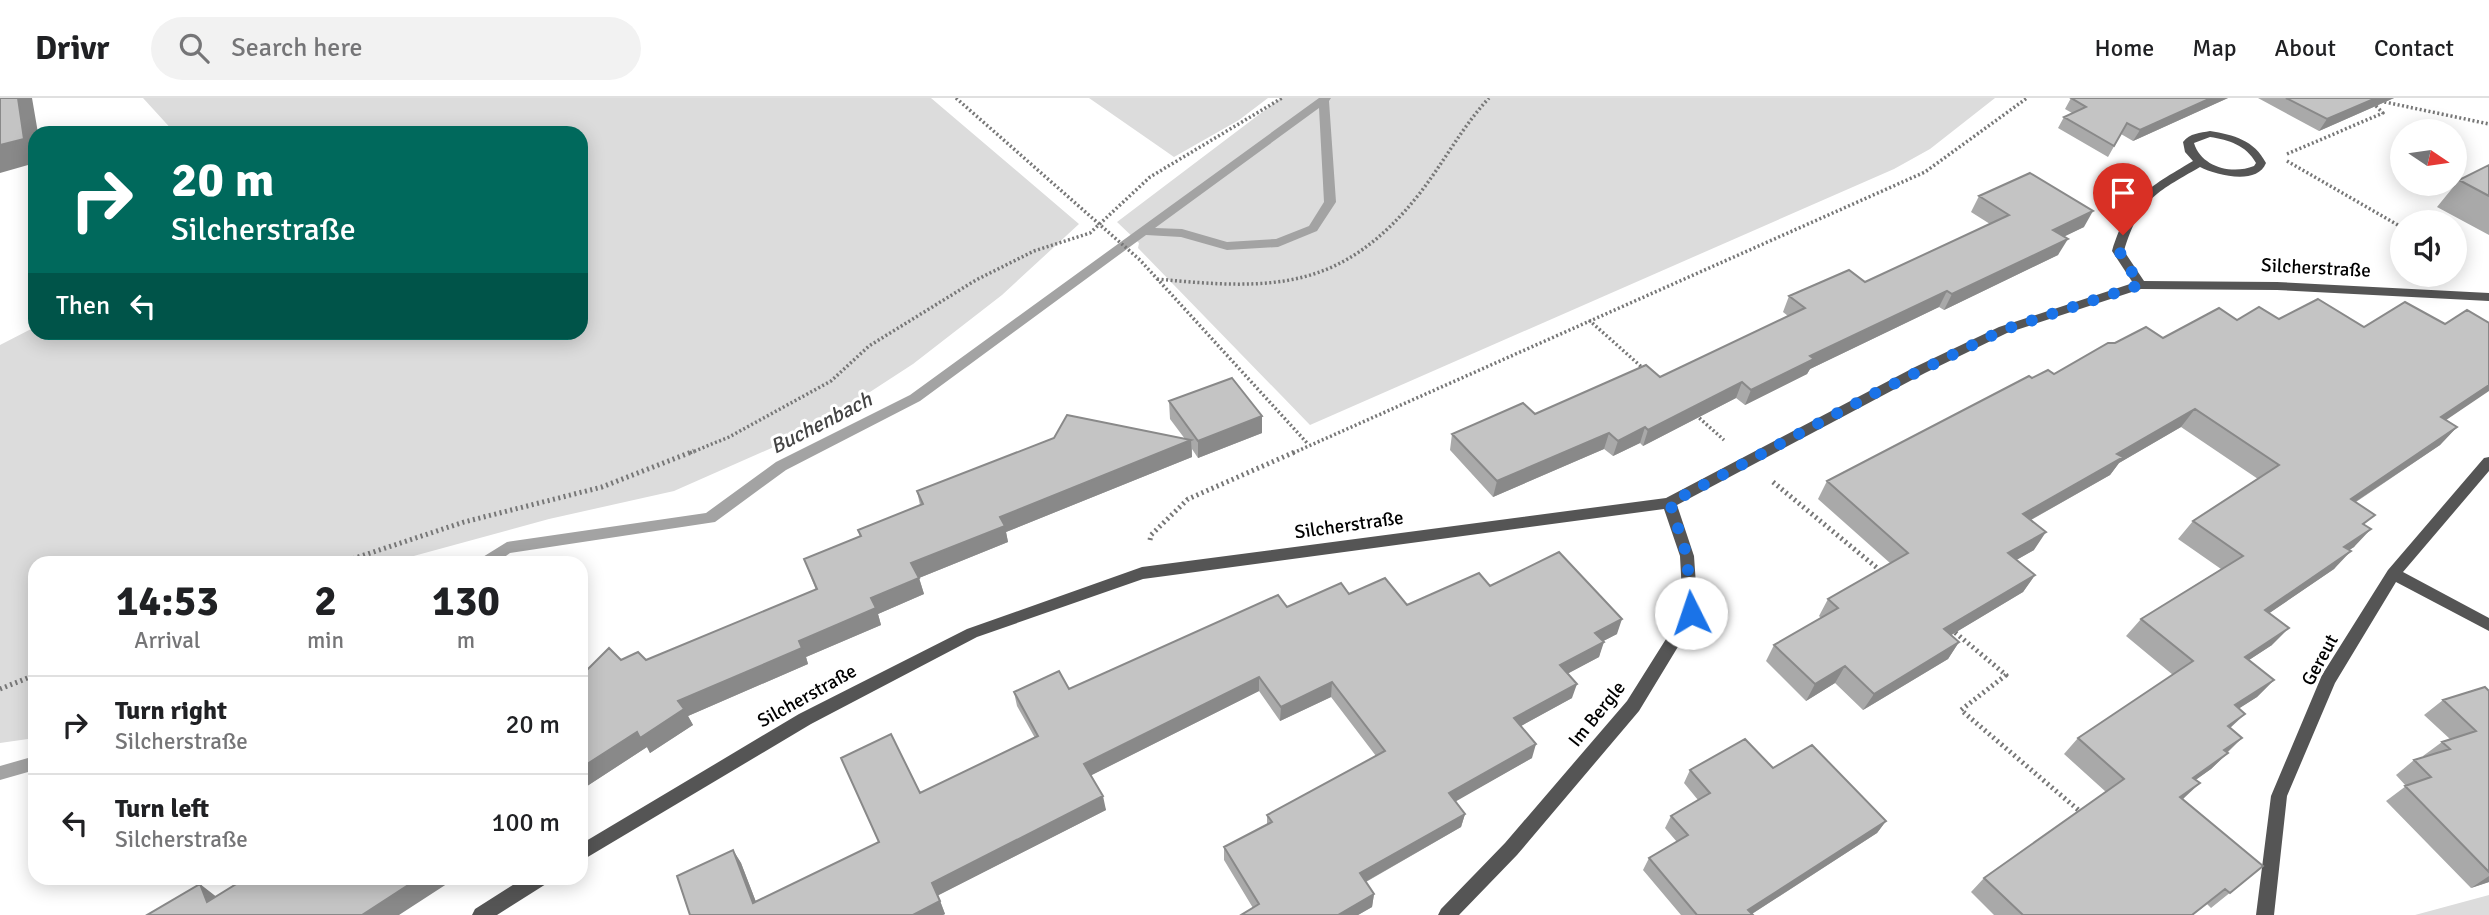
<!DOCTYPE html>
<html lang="en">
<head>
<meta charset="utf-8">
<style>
	body { margin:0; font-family:Signika,sans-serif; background:#f2f2f2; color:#202124; height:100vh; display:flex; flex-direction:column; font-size:26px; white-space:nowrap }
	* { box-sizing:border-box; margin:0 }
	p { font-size:23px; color:#757577 }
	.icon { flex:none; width:38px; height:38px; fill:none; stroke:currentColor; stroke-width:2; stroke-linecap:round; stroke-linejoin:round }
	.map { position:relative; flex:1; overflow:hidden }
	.details { position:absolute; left:28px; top:458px; width:560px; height:329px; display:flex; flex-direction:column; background:#fff; border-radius:21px; box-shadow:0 4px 18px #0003 }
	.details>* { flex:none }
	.guide { position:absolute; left:28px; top:28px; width:560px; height:214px; border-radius:21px; box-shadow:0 4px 18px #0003; background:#00695c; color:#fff; overflow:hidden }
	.needle { width:46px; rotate:103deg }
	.buttons { position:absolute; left:2390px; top:21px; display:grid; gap:14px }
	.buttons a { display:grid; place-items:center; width:77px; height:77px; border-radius:50%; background:#fff; box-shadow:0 4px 18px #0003; font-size:35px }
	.pin { position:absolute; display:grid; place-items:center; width:60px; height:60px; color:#fff; margin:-72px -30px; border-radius:50% 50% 50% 0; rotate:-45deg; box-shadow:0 0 7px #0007 }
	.pin .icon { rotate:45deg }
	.me { position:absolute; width:77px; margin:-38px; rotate:356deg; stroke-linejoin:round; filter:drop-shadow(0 0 5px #0008) }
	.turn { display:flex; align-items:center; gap:24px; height:147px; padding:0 28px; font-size:32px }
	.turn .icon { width:91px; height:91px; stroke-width:2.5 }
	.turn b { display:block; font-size:49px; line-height:60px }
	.then { display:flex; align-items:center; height:66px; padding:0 28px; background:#0003; gap:14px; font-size:26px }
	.eta { display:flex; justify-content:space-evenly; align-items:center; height:119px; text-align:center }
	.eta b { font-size:42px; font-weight:700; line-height:49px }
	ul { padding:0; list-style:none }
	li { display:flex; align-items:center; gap:21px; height:98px; padding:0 28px; border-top:2px solid #e0e0e0 }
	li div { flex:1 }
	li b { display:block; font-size:26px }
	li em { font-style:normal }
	header { display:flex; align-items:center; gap:42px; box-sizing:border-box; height:98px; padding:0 35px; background:#fff; border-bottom:2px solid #e0e0e0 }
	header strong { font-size:33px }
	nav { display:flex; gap:38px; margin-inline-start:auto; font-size:24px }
	.search { width:490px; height:63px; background:#f2f2f2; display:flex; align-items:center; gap:18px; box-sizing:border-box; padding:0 24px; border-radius:38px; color:#757577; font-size:26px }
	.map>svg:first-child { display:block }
</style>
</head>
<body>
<header>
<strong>Drivr</strong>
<div class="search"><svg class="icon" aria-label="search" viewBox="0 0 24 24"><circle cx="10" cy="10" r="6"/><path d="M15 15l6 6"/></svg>Search here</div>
<nav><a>Home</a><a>Map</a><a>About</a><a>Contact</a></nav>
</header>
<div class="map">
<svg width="2489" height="817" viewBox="0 0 2489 817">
	<rect width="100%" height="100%" fill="#fff"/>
	<!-- green -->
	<path fill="#dcdcdc" d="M143,0H931L1079,126L1002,197L913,266L810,333L674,393L549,421L388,465L35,466V640L0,645V247L35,229V234H581V35H175Z
		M1089,0H1268L1239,22L1174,59Z
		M1281,0H1995L1930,51L1894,71L1310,327L1138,150L1139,145L1117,124Z
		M2489,797V817H2415Z"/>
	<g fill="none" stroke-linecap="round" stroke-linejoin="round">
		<!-- stream -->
		<path fill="#a3a3a3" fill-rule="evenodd" d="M1319,0H1331L1329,3L1336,104L1317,133L1278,149L1227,152L1181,139L1146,137L920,303L786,372L715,424L510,455L495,466H476L478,462L507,444L706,415L776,364L910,297ZM1319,10L1324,104L1309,128L1276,141L1227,144L1182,131L1155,130Z
			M35,658V672L0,682V668Z"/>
		<!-- path-far1 -->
		<path stroke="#777" stroke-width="3.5" stroke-dasharray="2 2.5" stroke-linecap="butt" d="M956,0L1140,162L1308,346
			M2380,3L2489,26
			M2287,56L2383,15L2368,0
			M2287,63L2403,130
			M1157,181C1272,192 1342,194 1420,95C1444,64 1462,29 1489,0
			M1589,222L1645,272
			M1696,317L1724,342
			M690,355L729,339L831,283L869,248L976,182L1034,153L1090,135L1150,79L1282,0
			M1293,355L1925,74L2027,0"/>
		<!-- path -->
		<path stroke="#777" stroke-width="5" stroke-dasharray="2 3.5" stroke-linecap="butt" d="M1773,384L1882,474
			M1150,442L1151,437L1188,401L1297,353
			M337,466L464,424L602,389L694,353
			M1951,531L2006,577L1961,612L2083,716
			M0,591L35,577"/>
		<!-- street -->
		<path fill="#555" fill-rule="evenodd" d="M2210,33C2234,37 2254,42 2266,65C2257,88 2216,77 2200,69C2155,95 2140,101 2124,153L2144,183L2277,184L2489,195V203L2277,192L2141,191L2007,235L1925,275L1677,407L1694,458L1698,515L1696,519L1639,613L1517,757L1459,817H1438L1441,811L1505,745L1627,603L1683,514L1680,458L1664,411L1143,481L977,539L811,626L581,763V746L799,616L967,531L1142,469L1666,400L1915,269L1999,229L2133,185L2112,153C2129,99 2146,91 2193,63L2185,54L2183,44C2190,35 2200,35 2210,33ZM2210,39C2229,42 2246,47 2256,65L2254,68C2232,77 2201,69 2194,45Z
			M2489,359V373L2403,474L2489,520V533L2396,484L2335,585L2287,698L2274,817H2256L2271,698L2322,577L2388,472L2484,360Z
			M524,780H548L546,786L497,817H472L475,811Z"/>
	</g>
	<!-- wall -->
	<path fill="#a9a9a9" d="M2071,0H2228L2133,43L2121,36L2108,59L2058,30L2064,19L2072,15L2065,11Z
		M2258,0H2394L2319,33Z
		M2489,67V137L2437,109L2459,82Z
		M1979,98L2084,129L2064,138L2058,157L1944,212L1939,209L1810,271L1807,276L1745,307L1736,300L1643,348L1640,345L1613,358L1604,351L1493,399L1450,352L1452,336L1535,316L1660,279L1788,218L1783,214L1789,198L1865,184L1990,126L1971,114Z
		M2237,222L2446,322L2457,329L2440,347L2356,404L2365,427L2354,449L2349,452L2334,471L2269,515L2272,547L2249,562L2274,582L2257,599L2239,610L2230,630L2242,640L2211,671L2195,682L2183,701L2263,768L2211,810L2207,806L2193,817H1994L1971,794L1984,780L2106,694L2064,656L2078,640L2173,577L2126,538L2141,521L2221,471L2178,441L2193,423L2258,381L2181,329L2119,365L2110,377L2031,422L2034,452L2016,462L2035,477L2023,494L1951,537L1959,544L1948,561L1863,612L1835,585L1806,603L1766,563L1774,547L1821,520L1819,518L1828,501L1890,465L1818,401L1827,383L2032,280L2054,276L2115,245L2163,240Z
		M1169,303L1262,335L1198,360L1192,351V359L1006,434L1008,444L919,480L924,496L878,516L881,527L806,559L808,566L688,618L693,627L650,655L647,649L581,692V576L621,562H646L816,492L804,461L860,438L858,432L920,407L917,393L1185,341L1170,321Z
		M1490,488L1617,536L1603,543L1599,559L1568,575L1572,600L1521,628L1532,660L1455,703L1465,716L1461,729L1366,784L1374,796L1372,809L1358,817H1241L1253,810L1224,762V749L1267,726V717L1376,658L1331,599L1280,623L1259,593L1091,677L1106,712L938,797L945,816L943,817H690L733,752L741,765L756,804L878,744L920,695L1035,640L1017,608L1014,594L1069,591L1287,509L1349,496L1407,507Z
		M2489,593V784L2471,790L2386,703L2406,688L2396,677L2414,662L2424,659L2423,658L2442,644L2450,641L2424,617L2443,602Z
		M1773,670L1886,723L1877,735L1752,816L1753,817H1681L1643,772L1649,760L1677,744L1665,730L1671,718L1698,702L1684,685L1690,672Z"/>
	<!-- shaded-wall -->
	<path fill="#898989" d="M18,0H32L38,35H35V65L0,75V47Z
		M2211,0H2228L2133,43L2140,32Z
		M2376,0H2394L2319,33L2327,21Z
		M2093,113L2084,129L2045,148L2053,132Z
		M2068,141L2058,157L1944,212L1952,196Z
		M1947,193L1939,209L1810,271L1807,276L1745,307L1751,292L1810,258Z
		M1742,284L1736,300L1643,348L1648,332Z
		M2489,287V293L2424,337L2441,319Z
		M2195,311L2181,329L2119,365L2110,377L2011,433L2023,416L2117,356Z
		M1262,318V335L1198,360V343Z
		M1645,329L1640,345L1613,358L1618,343Z
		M2457,329L2440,347L2334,418L2351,401Z
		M1609,335L1604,351L1493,399L1497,383Z
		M1191,342L1192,359L1006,434L1008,444L919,480L924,496L878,516L881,527L806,559L808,566L688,618L693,627L650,655L647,649L581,692V670L678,603L799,543L871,500L911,465L1000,419Z
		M2371,431L2354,449L2328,466L2344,449Z
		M2046,434L2034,452L1997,473L2008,455Z
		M2351,453L2334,471L2249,529L2265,512Z
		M2035,477L2023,494L1933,548L1944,531Z
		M1622,521L1617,536L1590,550L1595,535Z
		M2289,530L2272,547L2229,575L2245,559Z
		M1604,544L1599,559L1556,582L1560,567Z
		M1959,544L1948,561L1863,612L1874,596Z
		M1845,568L1835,585L1806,603L1815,586Z
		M1259,579V593L1086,680L1084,666Z
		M2274,582L2257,599L2218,624L2235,607Z
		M1332,584L1331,599L1280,623L1281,609Z
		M1577,586L1572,600L1510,634L1514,620Z
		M2245,616L2228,632V628Z
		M2242,640L2225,656L2224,652Z
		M1536,646L1532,660L1446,709L1449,695Z
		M2228,655L2211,671L2176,696L2193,680Z
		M2200,685L2183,701L2180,699Z
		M1103,698L1106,712L937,798L932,785Z
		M1465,716L1461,729L1358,788L1360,775Z
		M1886,723L1877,735L1750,817L1748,812Z
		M733,752L741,765L761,817L753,805Z
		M2489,778V784L2471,790Z
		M419,780H456L399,817H362Z
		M200,786L218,800L207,804Z
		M1374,796L1372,809L1358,817H1338Z
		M940,803L945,816L943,817H913Z"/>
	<!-- building -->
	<path fill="#c4c4c4" stroke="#898989" stroke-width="2" d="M0,0H18L24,41L0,47Z
		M2071,0H2211L2140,32L2127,25L2114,48L2064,19L2086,9Z
		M2286,0H2376L2327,21Z
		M2489,67V98L2459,82Z
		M2030,75L2093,113L2053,132L2068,141L1952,196L1947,193L1810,258L1814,261L1751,292L1742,284L1648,332L1645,329L1618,343L1609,335L1497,383L1452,336L1523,305L1535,316L1646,267L1660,279L1805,210L1789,198L1849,172L1865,184L2009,117L1979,98Z
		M2318,201L2364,229L2405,204L2445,226L2467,212L2489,225V287L2441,319L2457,329L2351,401L2375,417L2363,426L2371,431L2344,449L2351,453L2265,512L2289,530L2245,559L2274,582L2235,607L2245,616L2228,628L2242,640L2224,652L2228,655L2193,680L2200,685L2180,699L2263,768L2230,795L2225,791L2192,817H2023L1984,780L2124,681L2078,640L2193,563L2141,521L2243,458L2193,423L2279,367L2195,311L2117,356L2123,359L2023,416L2046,434L2008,455L2035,477L1944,531L1959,544L1874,596L1845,568L1815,586L1774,547L1838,510L1828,501L1908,455L1827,383L2029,278L2032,280L2048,272L2054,276L2108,245H2115L2146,229L2163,240L2219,210L2237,222L2259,209L2279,221Z
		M1232,280L1262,318L1198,343L1169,303Z
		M1067,317L1191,342L1000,419L1005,428L911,465L919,480L871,500L876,510L799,543L802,550L678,603L684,611L640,640L637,634L581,670V576L586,573L609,550L621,562L638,554L646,562L817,491L804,461L861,438L858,432L923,406L917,393L1054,340Z
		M1559,454L1622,521L1595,535L1604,544L1560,567L1577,586L1514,620L1536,646L1449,695L1465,716L1360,775L1374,796L1338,817H1241L1259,806L1224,749L1272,724L1267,717L1385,653L1332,584L1281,609L1259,579L1084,666L1103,698L932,785L940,803L913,817H690L677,778L733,752L753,805L879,744L841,660L891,636L920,695L1038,638L1014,594L1059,573L1069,591L1278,497L1287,509L1341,485L1349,496L1385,480L1407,507L1479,475L1490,488Z
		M2485,589L2489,593V774L2405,688L2431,679L2414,662L2450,651L2442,644L2476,633L2443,602Z
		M1745,641L1773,670L1812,647L1886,723L1748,812L1753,817H1697L1649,760L1688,737L1671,718L1710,695L1690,672Z
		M246,780H419L362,817H147L200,786L207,804Z"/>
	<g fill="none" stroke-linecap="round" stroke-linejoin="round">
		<!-- route -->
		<path stroke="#1a73e8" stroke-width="12" stroke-dasharray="0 21.6" d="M1691,515L1687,458L1670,405L1875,295L2003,232L2140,187L2119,153L2123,137"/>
	</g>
	<g text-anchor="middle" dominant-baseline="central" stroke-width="6" stroke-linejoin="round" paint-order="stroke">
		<!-- street labels -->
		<g font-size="19" fill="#000" stroke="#fff">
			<text transform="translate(2316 170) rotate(3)">Silcherstraße</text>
			<text transform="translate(1349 427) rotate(-8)">Silcherstraße</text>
			<text transform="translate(2320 562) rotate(-61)">Gereut</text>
			<text transform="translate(807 598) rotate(-29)">Silcherstraße</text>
			<text transform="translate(1597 616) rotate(-51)">Im Bergle</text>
		</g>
		<!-- water labels -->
		<g font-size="21" font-style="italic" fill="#444" stroke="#fff">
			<text transform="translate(821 325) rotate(-27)">Buchenbach</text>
		</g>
	</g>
</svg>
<div class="buttons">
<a><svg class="needle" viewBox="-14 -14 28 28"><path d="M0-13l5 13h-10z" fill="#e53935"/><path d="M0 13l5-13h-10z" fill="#757577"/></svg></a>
<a><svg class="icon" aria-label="sound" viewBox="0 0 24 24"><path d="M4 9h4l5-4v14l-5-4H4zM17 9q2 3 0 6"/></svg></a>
</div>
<div class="pin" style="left:2123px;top:137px;background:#d93025"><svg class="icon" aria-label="arrive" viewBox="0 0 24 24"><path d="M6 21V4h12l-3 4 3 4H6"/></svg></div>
<svg class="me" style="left:1691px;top:515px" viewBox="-20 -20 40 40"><circle r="19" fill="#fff"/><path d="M0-13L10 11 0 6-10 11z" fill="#1a73e8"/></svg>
<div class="guide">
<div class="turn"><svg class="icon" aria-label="right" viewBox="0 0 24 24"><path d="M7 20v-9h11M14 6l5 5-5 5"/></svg><div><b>20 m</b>Silcherstraße</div></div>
<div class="then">Then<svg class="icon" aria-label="left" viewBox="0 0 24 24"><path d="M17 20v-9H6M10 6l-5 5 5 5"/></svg></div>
</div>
<section class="details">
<div class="eta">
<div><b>14:53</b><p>Arrival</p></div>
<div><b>2</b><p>min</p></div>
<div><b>130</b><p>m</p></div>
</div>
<ul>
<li><svg class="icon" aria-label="right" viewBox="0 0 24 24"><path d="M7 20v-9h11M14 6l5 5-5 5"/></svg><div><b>Turn right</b><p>Silcherstraße</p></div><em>20 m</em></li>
<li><svg class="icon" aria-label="left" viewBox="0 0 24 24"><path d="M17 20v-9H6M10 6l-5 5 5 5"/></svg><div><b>Turn left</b><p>Silcherstraße</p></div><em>100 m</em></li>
</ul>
</section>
</div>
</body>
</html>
